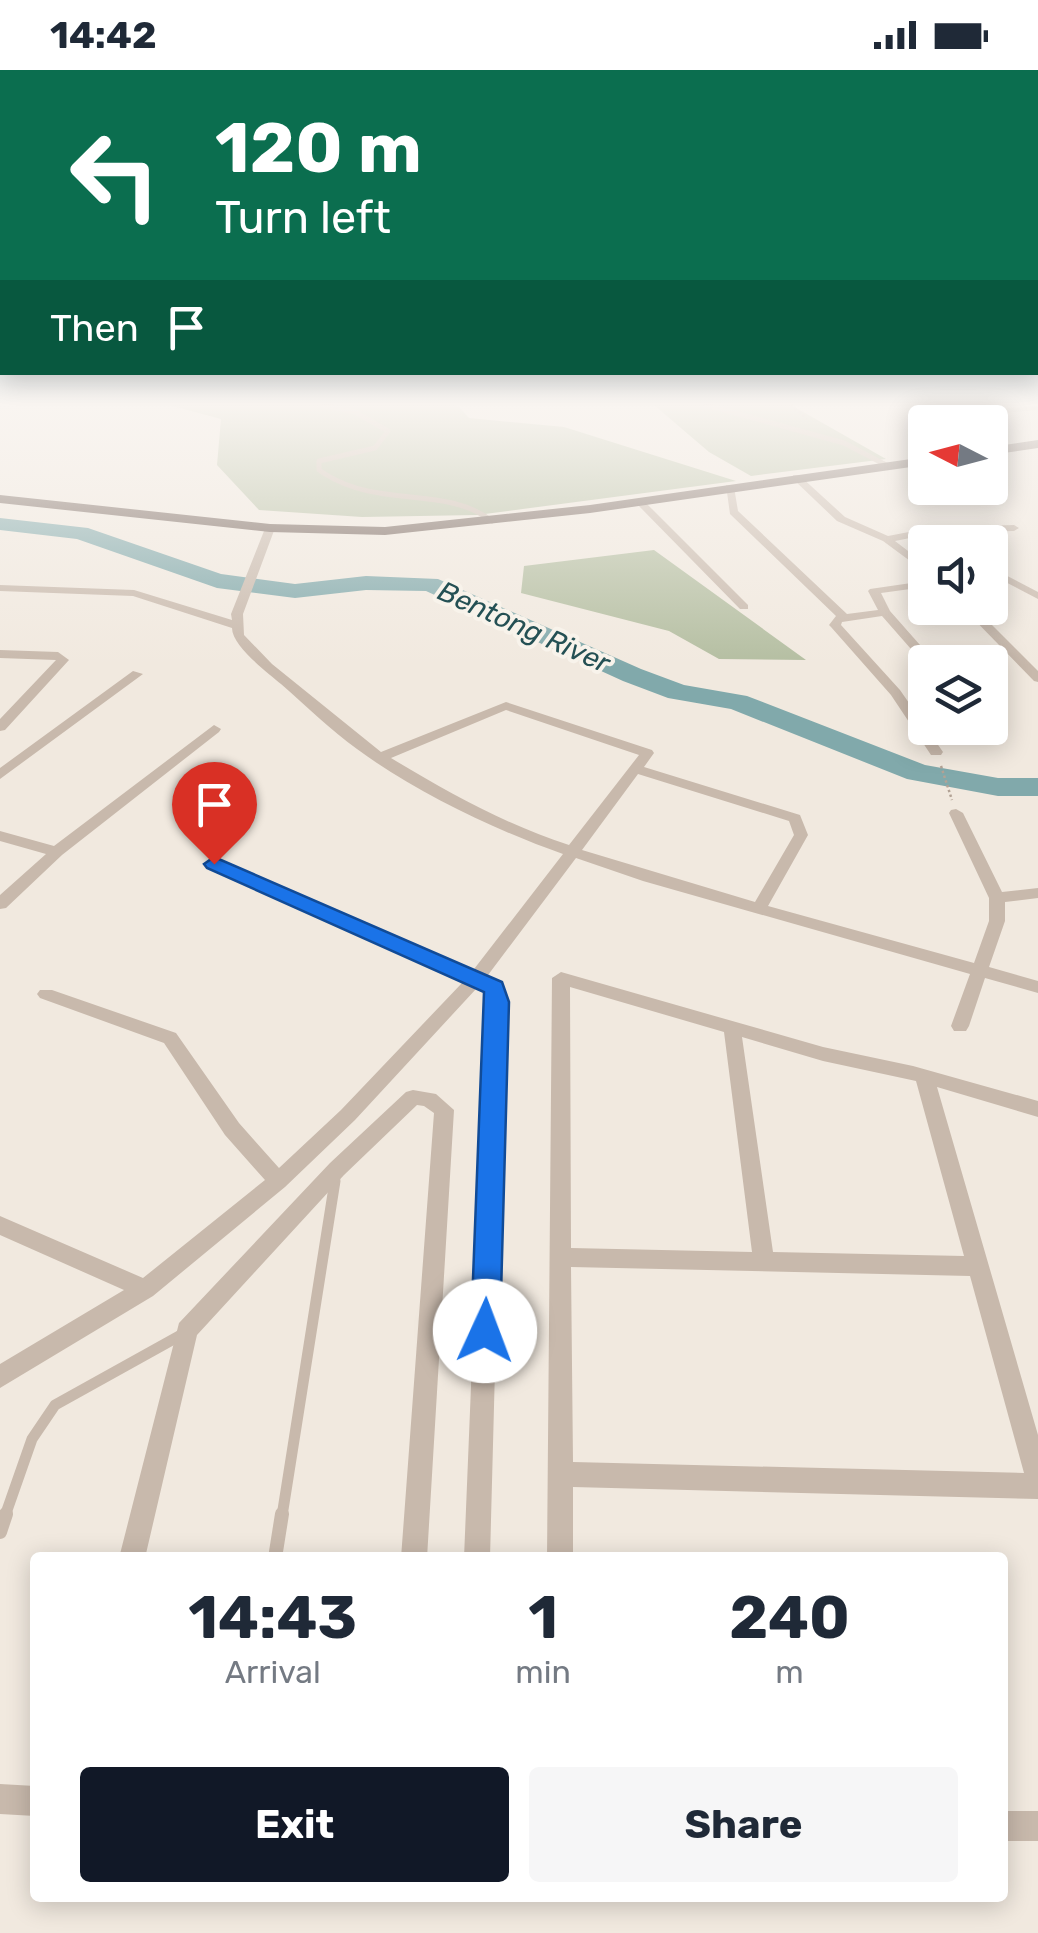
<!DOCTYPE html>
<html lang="en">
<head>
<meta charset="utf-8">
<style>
	body { margin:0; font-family:Rubik,sans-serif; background:#f6f6f7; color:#1f2937; height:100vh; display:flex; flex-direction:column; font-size:38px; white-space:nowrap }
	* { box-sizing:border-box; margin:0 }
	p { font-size:32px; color:#747a83 }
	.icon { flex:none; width:55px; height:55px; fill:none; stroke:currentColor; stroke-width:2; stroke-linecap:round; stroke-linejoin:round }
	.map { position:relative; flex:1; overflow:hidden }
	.side { position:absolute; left:30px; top:1482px; width:978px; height:350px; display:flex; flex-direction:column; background:#fff; border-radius:10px; box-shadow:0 5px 25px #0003 }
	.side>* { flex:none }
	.hud { position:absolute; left:0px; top:0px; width:1040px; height:305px; box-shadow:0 5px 25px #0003; background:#0b6e4f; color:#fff; overflow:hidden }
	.needle { width:65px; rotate:276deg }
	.fabs { position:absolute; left:908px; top:335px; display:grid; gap:20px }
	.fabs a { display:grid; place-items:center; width:100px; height:100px; border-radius:10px; background:#fff; box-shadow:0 5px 25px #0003; font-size:50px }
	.pin { position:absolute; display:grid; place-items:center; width:85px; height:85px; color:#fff; margin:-102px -42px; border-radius:50% 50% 50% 0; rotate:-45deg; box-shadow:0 0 10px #0007 }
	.pin .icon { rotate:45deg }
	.me { position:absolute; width:110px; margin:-55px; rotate:2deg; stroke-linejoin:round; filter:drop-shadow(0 0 8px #0008) }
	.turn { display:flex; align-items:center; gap:35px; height:210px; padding:0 50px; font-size:45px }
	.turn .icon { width:130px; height:130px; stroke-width:2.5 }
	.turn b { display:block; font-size:70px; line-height:85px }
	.then { display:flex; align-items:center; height:95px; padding:0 50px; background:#0003; gap:20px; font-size:38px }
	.eta { display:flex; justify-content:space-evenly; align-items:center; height:170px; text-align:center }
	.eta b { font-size:60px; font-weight:700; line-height:70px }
	.action { display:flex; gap:20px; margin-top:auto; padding:20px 50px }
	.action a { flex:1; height:115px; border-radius:10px; background:#111827; color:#fff; font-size:40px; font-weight:700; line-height:115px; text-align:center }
	.action a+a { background:#f6f6f7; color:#1f2937 }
	.status { display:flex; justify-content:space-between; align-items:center; height:70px; padding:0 50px; background:#fff; direction:ltr }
	.status svg { height:28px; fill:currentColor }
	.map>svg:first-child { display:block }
</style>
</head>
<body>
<div class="status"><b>14:42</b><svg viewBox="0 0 49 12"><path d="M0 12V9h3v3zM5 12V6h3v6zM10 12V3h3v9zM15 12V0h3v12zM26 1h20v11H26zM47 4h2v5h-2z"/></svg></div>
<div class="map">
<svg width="1038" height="1863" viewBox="0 0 1038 1863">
	<rect width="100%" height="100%" fill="#f1e9df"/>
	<!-- green -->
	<path fill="#b4bea1" d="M169,335H457L469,348L564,357L736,411L477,445L362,447L259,440L217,395L221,349Z
		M654,335H791L886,389L751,406L709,382Z
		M654,480L806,590L719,589L669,561L521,523L524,496Z"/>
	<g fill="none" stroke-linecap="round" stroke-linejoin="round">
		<!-- river -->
		<path fill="#81a9ab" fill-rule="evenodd" d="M0,448L88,458L221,504L295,514L366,506L438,509L641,599L684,615L747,626L925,695L998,708H1038V726H998L907,709L731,639L668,628L623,611L426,521L366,520L295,528L217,518L77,469L0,460Z"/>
		<!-- path -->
		<path stroke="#b3a396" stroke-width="2.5" stroke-dasharray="2.5 2.5" stroke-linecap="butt" d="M791,335L807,349
			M941,696L952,730"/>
		<!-- lane-far3 -->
		<path stroke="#c8b9ac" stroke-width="5" d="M323,335L355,342L388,361L375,378L319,391V400L325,404C381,439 445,415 492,451
			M706,335L844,373L888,396"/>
		<!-- lane-far2 -->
		<path stroke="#c8b9ac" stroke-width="9" d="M335,1114L336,1105"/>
		<!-- lane-far1 -->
		<path stroke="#c8b9ac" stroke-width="11" d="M5,1446L32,1369L55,1335L181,1265
			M282,1446L335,1111"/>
		<!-- lane -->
		<path stroke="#c8b9ac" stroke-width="14" d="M0,1462L6,1444
			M275,1488L282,1444"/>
		<!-- street -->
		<path fill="#c8b9ac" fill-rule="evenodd" d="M981,335L1003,338L1038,336V340L1002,343Z
			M793,405H799L845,447L888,466L935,457L1014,455L1019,458L1014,461L935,463L895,471L925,494V502L883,471L837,451L793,409Z
			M726,415L734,417L738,441L847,544L878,540L868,521L870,519L925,511V517L881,523L890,541L935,592L925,595L882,546L842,552L841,555L900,620L943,682L941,685H931L891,625L831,557L829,555L836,546L730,444Z
			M637,430H643L748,535V539H740L637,434Z
			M266,456L275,458L243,544L244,565L272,594L381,682L506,632L652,680L654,683L644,697L800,745L808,765L768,836L974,893L989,851V828L949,743L951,740L956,739L963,743L1002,822L1038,818V828L1005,832V851L989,897L1038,911V923L985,908L969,956L966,961H954L951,956L970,904L643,811L576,788L485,909L502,917L505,921L490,1488H464L487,924L476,919L355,1050L285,1117L153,1226L0,1318V1294L124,1220L0,1165V1146L143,1208L265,1110L225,1065L164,973L40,928L37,924L40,920H52L176,963L239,1053L279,1098L341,1040L462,913L209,797L206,794L209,791H219L471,903L563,784C495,760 415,722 357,679C331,660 306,636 281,614C267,602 232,576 232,558L133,526L0,521V515L134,520L232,550L231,544ZM506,640L639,685L569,775C507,755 447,722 391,688ZM638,704L789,751L794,765L755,832L582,780Z
			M990,497L1038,522V529L990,504Z
			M963,538H975L1038,601V612L1034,611Z
			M0,580L58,582L69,590L5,660L0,661V649L56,590L0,588Z
			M133,601L143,604L0,709V698Z
			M214,655L221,659L219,662L62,785L6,838L0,839V825L46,784L0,771V761L54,776Z
			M561,902L823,977L913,996L1038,1031V1047L937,1017L1038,1365V1429L573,1417V1488H547L552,908ZM570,917L724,962L752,1182L571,1178ZM742,967L823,991L916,1011L964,1186L773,1182ZM571,1197L970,1206L1024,1403L573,1392Z
			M413,1020L436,1024L454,1040L427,1488H401L434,1043L424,1036L417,1035L344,1105L197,1265L145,1488H119L179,1253L330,1093L406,1022Z
			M0,1714L35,1716V1746L0,1744Z
			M1002,1741H1038V1771H1002Z"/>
		<!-- primary -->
		<path fill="#77665d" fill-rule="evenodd" d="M1038,370V378L990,385V377Z
			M925,387V395L590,443L385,465L270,462L0,433V425L270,454L385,457L590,435Z"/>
	</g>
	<!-- sky -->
	<linearGradient id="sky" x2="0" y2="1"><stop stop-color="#7fb0d0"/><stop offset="0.56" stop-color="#f9f5f1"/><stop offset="1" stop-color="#f9f5f1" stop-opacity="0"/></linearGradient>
	<rect width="1038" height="596" fill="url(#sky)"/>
	<!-- route -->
	<path fill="#1a73e8" stroke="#114b97" stroke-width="2.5" d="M214,787L502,912L509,932L500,1261L496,1270L485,1274L475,1270L471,1261L484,922L207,798L204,794Z"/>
	<g text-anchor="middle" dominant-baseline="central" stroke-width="8" stroke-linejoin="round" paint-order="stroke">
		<!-- far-water labels -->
		<g font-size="28" font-style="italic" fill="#245054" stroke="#f8f3eb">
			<text transform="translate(524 557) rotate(24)">Bentong River</text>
		</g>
	</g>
</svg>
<div class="fabs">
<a><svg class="needle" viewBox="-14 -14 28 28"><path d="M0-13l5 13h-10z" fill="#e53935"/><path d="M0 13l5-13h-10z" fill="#747a83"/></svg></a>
<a><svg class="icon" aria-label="sound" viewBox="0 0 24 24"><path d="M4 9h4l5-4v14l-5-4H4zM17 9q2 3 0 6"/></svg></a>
<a><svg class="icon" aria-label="layers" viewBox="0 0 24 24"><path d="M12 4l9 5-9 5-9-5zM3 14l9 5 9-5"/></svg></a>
</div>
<div class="pin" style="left:214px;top:794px;background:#d93025"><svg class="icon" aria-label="arrive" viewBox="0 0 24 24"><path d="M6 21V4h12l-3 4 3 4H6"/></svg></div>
<svg class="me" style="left:485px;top:1261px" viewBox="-20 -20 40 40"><circle r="19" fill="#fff"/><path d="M0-13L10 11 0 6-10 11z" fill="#1a73e8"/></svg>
<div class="hud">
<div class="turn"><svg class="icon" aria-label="left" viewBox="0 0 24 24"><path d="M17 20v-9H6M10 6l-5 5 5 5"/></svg><div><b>120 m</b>Turn left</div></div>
<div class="then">Then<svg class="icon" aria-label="arrive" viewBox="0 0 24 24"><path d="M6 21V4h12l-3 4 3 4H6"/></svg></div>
</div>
<section class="side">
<div class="eta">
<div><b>14:43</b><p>Arrival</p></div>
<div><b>1</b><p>min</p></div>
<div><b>240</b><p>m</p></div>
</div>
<div class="action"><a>Exit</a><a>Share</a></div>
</section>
</div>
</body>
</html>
